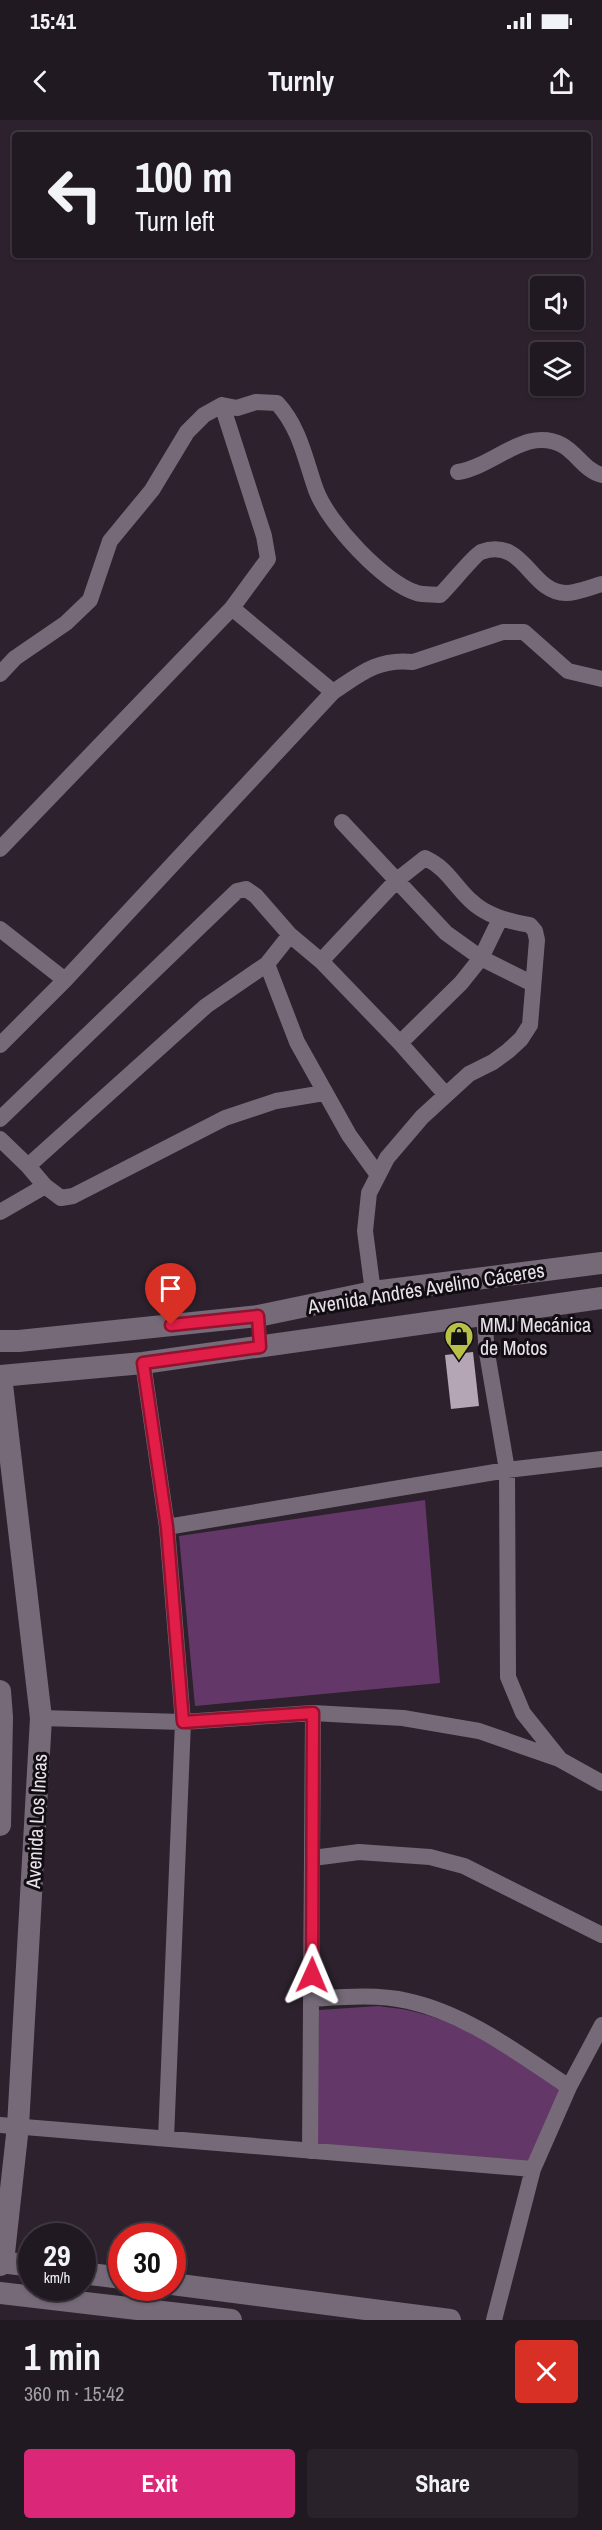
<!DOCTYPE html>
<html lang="en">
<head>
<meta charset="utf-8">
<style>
	body { margin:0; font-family:"Archivo Narrow",sans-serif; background:#29222a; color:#f1f3f6; height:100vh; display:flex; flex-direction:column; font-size:22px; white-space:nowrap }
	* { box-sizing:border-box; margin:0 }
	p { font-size:20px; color:#a2a0a5 }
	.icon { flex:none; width:33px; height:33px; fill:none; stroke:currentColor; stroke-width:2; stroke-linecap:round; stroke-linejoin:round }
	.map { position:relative; height:2200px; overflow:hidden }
	.drawer { display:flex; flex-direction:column; background:#211922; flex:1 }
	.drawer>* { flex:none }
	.banner { position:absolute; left:12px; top:12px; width:579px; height:126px; border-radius:6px; box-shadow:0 2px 4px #0004,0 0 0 2px #3e3840; background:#211922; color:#f1f3f6; overflow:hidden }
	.controls { position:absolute; left:530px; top:156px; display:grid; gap:12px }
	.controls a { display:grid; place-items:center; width:54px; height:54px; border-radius:6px; background:#211922; box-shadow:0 2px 4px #0004,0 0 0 2px #3e3840; font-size:30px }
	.speed { position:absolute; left:18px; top:2103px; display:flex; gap:12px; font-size:30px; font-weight:700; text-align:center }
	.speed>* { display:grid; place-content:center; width:78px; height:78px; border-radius:50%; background:#211922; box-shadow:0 2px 4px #0004,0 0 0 2px #3e3840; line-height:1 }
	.speed small { font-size:15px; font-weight:400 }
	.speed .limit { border:9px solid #d22; background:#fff; color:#111 }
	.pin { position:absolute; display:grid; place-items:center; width:51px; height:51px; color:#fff; margin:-62px -26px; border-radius:50% 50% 50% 0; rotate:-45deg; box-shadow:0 0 6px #0007 }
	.pin .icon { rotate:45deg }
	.me { position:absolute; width:66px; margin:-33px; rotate:1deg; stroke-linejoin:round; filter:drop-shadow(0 0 4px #0008) }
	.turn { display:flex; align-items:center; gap:21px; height:126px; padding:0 24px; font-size:27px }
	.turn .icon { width:78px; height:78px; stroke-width:2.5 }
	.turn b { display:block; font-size:42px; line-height:51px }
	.round { display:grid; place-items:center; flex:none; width:63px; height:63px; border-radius:6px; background:#29222a }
	.overview { display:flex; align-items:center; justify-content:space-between; height:102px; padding:0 24px }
	h1 { font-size:36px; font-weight:700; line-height:45px }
	.cta { display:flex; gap:12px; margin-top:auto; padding:12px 24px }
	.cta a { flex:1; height:69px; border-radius:6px; background:#db2777; color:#fff; font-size:24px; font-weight:700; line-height:69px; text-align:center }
	.cta a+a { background:#29222a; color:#f1f3f6 }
	.status { display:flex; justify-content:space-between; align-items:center; height:42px; padding:0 30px; background:#211922; direction:ltr }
	.status svg { height:16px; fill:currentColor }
	header { display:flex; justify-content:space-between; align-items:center; height:78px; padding:0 24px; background:#211922; font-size:27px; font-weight:700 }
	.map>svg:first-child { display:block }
</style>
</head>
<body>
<div class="status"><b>15:41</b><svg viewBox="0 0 49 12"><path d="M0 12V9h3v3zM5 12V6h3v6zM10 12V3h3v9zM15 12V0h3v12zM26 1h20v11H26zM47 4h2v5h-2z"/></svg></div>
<header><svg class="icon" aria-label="back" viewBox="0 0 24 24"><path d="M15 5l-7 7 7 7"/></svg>Turnly<svg class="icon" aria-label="share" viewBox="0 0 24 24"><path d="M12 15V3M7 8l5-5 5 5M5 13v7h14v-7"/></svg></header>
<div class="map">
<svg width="602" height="2200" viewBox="0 0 602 2200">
	<rect width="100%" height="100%" fill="#2c212d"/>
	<!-- green -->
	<path fill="#633868" d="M425,1380L440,1563L195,1586L179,1416Z
		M379,1886C390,1888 401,1888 411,1891C462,1901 519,1942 562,1970L527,2046L316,2025L319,1890Z"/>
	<!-- building -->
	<path fill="#b4a6b5" d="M473,1232L479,1286L451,1289L445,1235Z"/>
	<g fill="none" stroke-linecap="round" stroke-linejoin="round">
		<!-- street -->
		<path stroke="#766a78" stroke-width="16" d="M458,352C495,346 526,306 562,325C577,333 585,351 602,355
			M232,488L333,572
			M0,554L15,538L66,503L90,480L110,421L152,370L187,312L204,295L222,285L237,288L256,282L277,283C300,308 305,339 316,370C328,403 384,463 417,473C424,475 433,474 440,475C449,467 474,435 481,432C524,416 530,473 566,473C577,473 591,467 602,464
			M342,702L446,813L481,838L533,864
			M0,729L232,488L268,439L264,416L222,285
			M0,809L65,860
			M321,841L397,760L425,738C447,748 453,764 470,780C486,796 508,801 530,805L535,811L537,820L530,905L521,919L508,931L493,942L469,954L422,997L387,1038L369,1073L365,1111L373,1172
			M267,844L297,922L349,1015L378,1055
			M400,923L461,863L481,838L500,799
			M0,925L65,860L333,572C360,554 378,538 413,542L503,512H524L568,551L602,559
			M0,999L237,771L246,769L256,776L290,815L321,841L400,923L446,975
			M0,1019L28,1046L45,1066L61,1078L73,1076L225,998L276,981L324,973
			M28,1046L206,886L267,844L290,815
			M0,1092L45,1066
			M484,1196L487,1233L507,1350L508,1557L523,1593L559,1638
			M143,1243L167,1407L183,1602L166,2019
			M167,1407L507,1350L602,1339
			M41,1598L183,1602L313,1593L403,1598L479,1611L559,1639L602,1663
			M313,1738L359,1732L430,1737L464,1746L602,1815
			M312,1879C343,1877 377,1874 408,1881C467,1894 519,1934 569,1967
			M0,2005L533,2049
			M310,2031L313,1593
			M494,2200L533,2049L569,1967L602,1905"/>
		<!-- secondary -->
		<path stroke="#766a78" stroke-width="22" d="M0,1221H19L258,1196L373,1172L602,1143
			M0,1256L143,1243L602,1178
			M0,1571L2,1597L0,1705
			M0,2142L32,2146
			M0,2145L3,2142L18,2006L41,1598L1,1256
			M82,2153L122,2158
			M172,2164L450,2200
			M0,2173L231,2200"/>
	</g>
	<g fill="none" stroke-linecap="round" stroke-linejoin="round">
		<!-- route casing -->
		<g stroke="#92132f" stroke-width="15">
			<path id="route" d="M171,1205L258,1196L260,1227L143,1243L167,1407L183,1602L313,1593L312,1855"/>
		</g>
		<!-- route -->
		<use href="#route" stroke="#e11d48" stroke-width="10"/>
	</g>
	<!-- icons -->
	<defs>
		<g id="shop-pin" transform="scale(1.5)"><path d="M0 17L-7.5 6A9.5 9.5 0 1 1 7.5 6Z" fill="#b8c147" stroke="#110d12"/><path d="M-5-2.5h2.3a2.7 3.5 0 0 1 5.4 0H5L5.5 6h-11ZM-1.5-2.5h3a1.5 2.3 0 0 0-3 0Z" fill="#111"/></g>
	</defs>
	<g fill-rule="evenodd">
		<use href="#shop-pin" x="459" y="1216"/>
	</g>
	<g text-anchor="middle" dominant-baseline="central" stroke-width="6" stroke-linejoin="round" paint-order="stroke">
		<!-- street labels -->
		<g font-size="20" fill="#e9e2ea" stroke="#110d12">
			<text transform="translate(426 1168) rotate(-9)">Avenida Andrés Avelino Cáceres</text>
			<text transform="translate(36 1701) rotate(-87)">Avenida Los Incas</text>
		</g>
		<!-- poi labels -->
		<g font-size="20" fill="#e9e2ea" stroke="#110d12" text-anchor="start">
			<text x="480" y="1204">MMJ Mecánica<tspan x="480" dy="23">de Motos</tspan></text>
		</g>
	</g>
</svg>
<div class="controls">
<a><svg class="icon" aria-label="sound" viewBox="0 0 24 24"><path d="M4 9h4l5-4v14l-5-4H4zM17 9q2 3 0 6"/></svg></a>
<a><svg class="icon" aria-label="layers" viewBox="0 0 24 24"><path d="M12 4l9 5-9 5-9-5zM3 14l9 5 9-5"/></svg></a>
</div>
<div class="speed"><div>29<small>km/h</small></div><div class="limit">30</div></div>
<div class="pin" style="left:171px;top:1205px;background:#d93025"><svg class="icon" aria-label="arrive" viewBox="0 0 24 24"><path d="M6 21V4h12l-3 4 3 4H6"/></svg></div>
<svg class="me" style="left:312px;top:1855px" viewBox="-20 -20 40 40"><path d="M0-17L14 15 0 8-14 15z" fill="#e11d48" stroke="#fff" stroke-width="4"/></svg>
<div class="banner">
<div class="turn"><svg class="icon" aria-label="left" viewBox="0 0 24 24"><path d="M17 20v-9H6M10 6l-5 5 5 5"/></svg><div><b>100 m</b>Turn left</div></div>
</div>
</div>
<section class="drawer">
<div class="overview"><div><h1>1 min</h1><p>360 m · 15:42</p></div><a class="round" style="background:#d93025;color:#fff"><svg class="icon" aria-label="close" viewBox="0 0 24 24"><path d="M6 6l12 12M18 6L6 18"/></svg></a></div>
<div class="cta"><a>Exit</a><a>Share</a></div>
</section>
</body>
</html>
